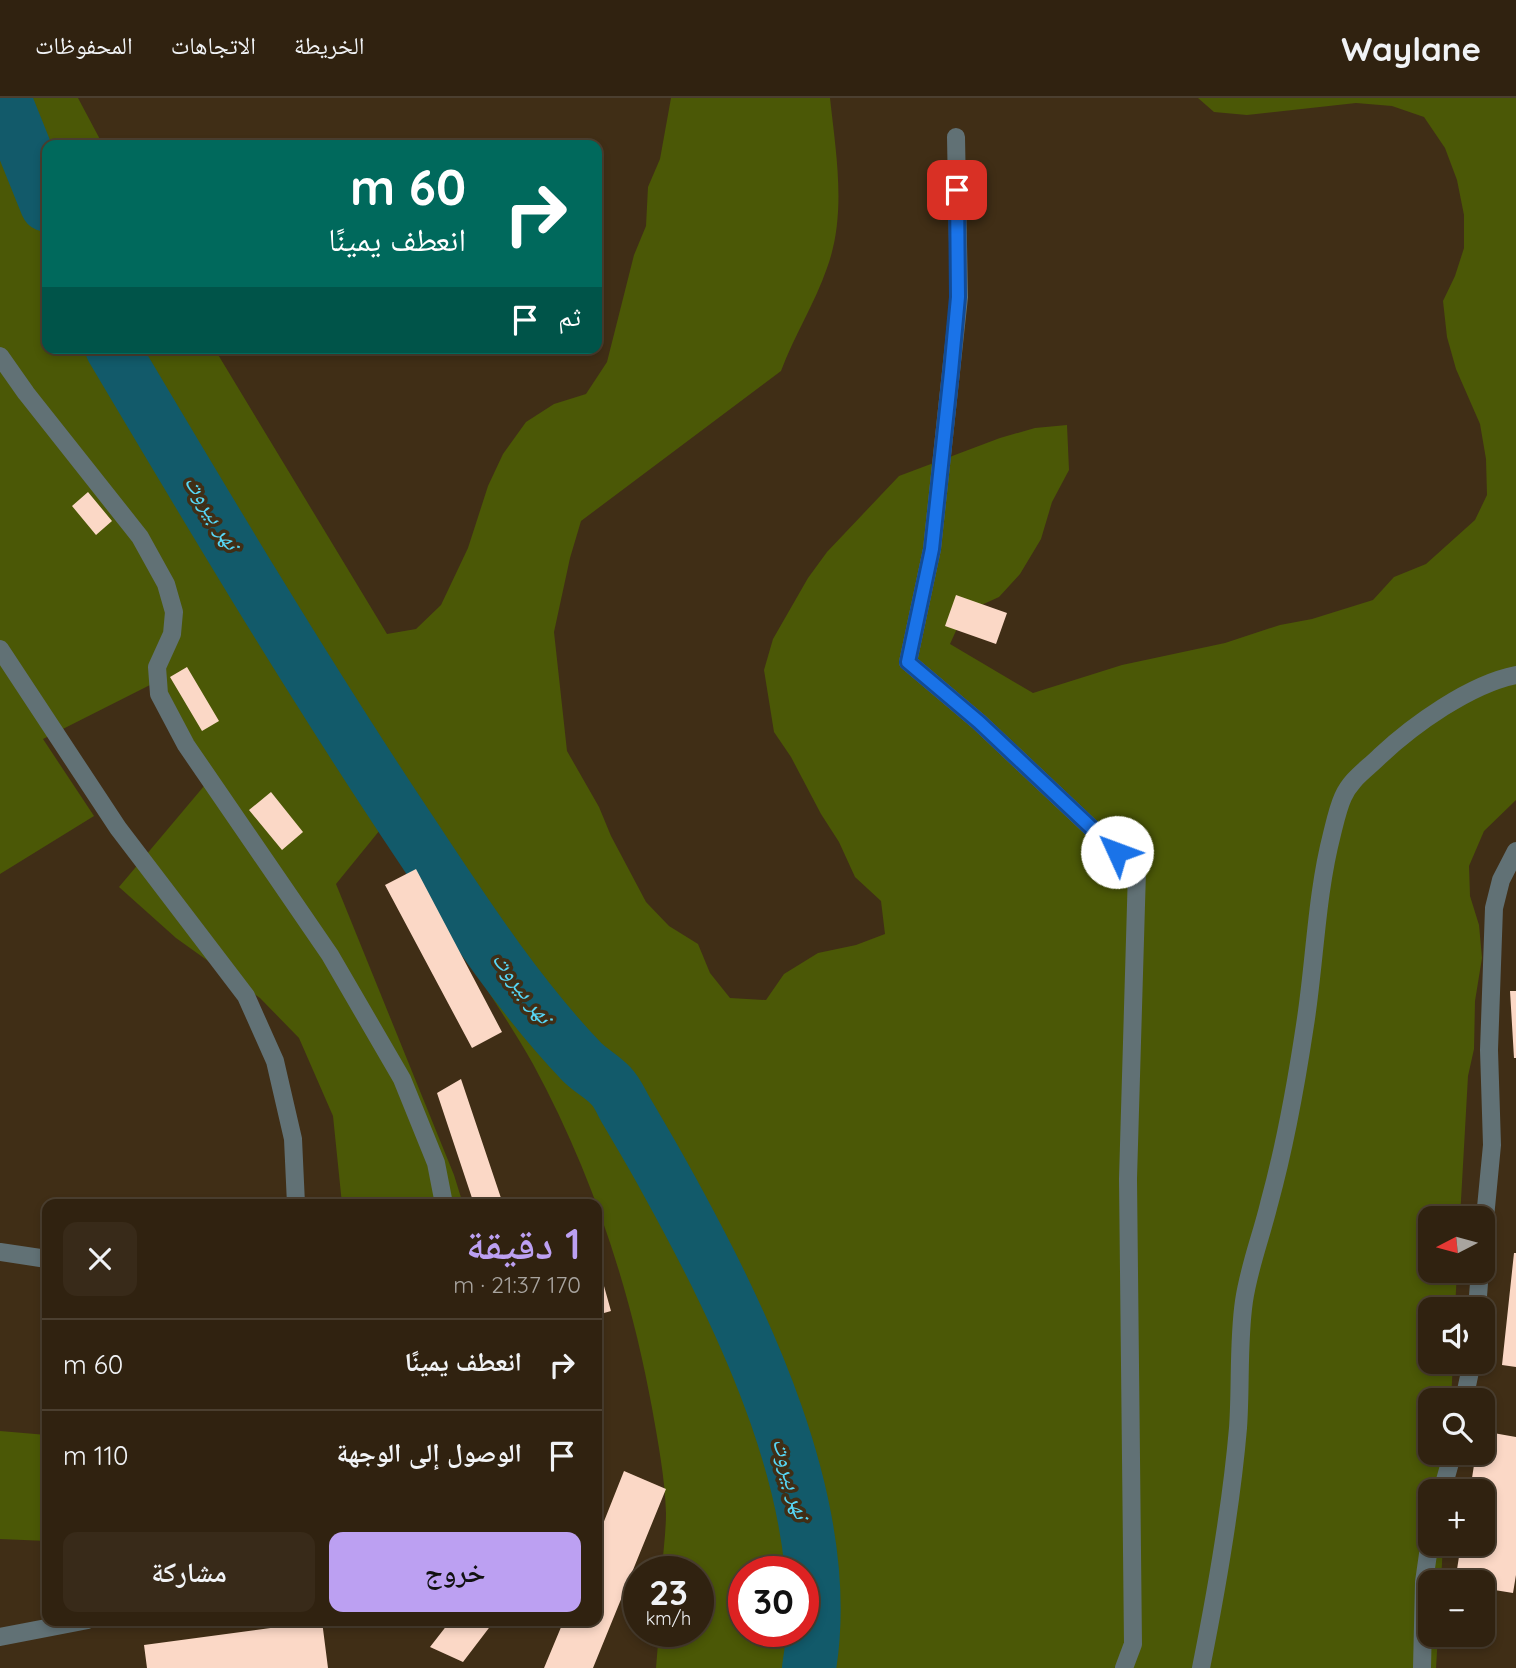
<!DOCTYPE html>
<html lang="ar">
<head>
<meta charset="utf-8">
<style>
	body { margin:0; font-family:Quicksand,"Noto Naskh Arabic",sans-serif; background:#382a19; color:#f1f3f6; direction:rtl; height:100vh; display:flex; flex-direction:column; font-size:26px; white-space:nowrap }
	* { box-sizing:border-box; margin:0 }
	p { font-size:23px; color:#a8a49f }
	.icon { flex:none; width:38px; height:38px; fill:none; stroke:currentColor; stroke-width:2; stroke-linecap:round; stroke-linejoin:round }
	.map { position:relative; flex:1; overflow:hidden; direction:ltr }
	.sheet { position:absolute; left:42px; top:1101px; width:560px; height:427px; display:flex; flex-direction:column; background:#302210; border-radius:14px; box-shadow:0 4px 10px #0003,0 0 0 2px #4b3f30; direction:rtl }
	.sheet>* { flex:none }
	.top-card { position:absolute; left:42px; top:42px; width:560px; height:214px; border-radius:14px; box-shadow:0 4px 10px #0003,0 0 0 2px #4b3f30; direction:rtl; background:#00695c; color:#fff; overflow:hidden }
	.needle { width:46px; rotate:264deg }
	.buttons { position:absolute; left:1418px; top:1108px; display:grid; gap:14px }
	.buttons a { display:grid; place-items:center; width:77px; height:77px; border-radius:14px; background:#302210; box-shadow:0 4px 10px #0003,0 0 0 2px #4b3f30; font-size:35px }
	.speed { position:absolute; left:623px; top:1458px; display:flex; gap:14px; font-size:35px; font-weight:700; text-align:center }
	.speed>* { display:grid; place-content:center; width:91px; height:91px; border-radius:50%; background:#302210; box-shadow:0 4px 10px #0003,0 0 0 2px #4b3f30; line-height:1 }
	.speed small { font-size:18px; font-weight:400 }
	.speed .limit { border:10px solid #d22; background:#fff; color:#111 }
	.pin { position:absolute; display:grid; place-items:center; width:60px; height:60px; color:#fff; margin:-30px; border-radius:14px; box-shadow:0 4px 10px #0006 }
	.me { position:absolute; width:77px; margin:-38px; rotate:313deg; stroke-linejoin:round; filter:drop-shadow(0 0 5px #0008) }
	.turn { display:flex; align-items:center; gap:24px; height:147px; padding:0 21px; font-size:32px }
	.turn .icon { width:91px; height:91px; stroke-width:2.5 }
	.turn b { display:block; font-size:49px; line-height:60px }
	.then { display:flex; align-items:center; height:66px; padding:0 21px; background:#0003; gap:14px; font-size:26px }
	.round { display:grid; place-items:center; flex:none; width:74px; height:74px; border-radius:14px; background:#382a19 }
	.summary { display:flex; align-items:center; justify-content:space-between; height:119px; padding:0 21px }
	h1 { font-size:42px; font-weight:600; line-height:52px; color:#bca0f2 }
	.primary-button { display:flex; gap:14px; margin-top:auto; padding:14px 21px }
	.primary-button a { flex:1; height:80px; border-radius:14px; background:#bca0f2; color:#111; font-size:28px; font-weight:600; line-height:80px; text-align:center }
	.primary-button a+a { background:#382a19; color:#f1f3f6 }
	ul { padding:0; list-style:none }
	li { display:flex; align-items:center; gap:21px; height:91px; padding:0 21px; border-top:2px solid #4b3f30 }
	li div { flex:1 }
	li b { display:block; font-size:26px }
	li em { font-style:normal }
	header { display:flex; align-items:center; gap:42px; box-sizing:border-box; height:98px; padding:0 35px; background:#302210; border-bottom:2px solid #4b3f30 }
	header strong { font-size:33px }
	nav { display:flex; gap:38px; margin-inline-start:auto; font-size:24px }
	.map>svg:first-child { display:block }
</style>
</head>
<body>
<header>
<strong>Waylane</strong>
<nav><a>الخريطة</a><a>الاتجاهات</a><a>المحفوظات</a></nav>
</header>
<div class="map">
<svg width="1516" height="1570" viewBox="0 0 1516 1570">
	<rect width="100%" height="100%" fill="#402e16"/>
	<!-- green -->
	<path fill="#4b5806" fill-rule="evenodd" d="M0,0H78L103,47H47V250H214L387,536L416,531L441,507L468,450L488,388L503,356L526,324L554,306L586,296L607,264L634,157L646,128L648,89L660,61L671,0H830C836,56 847,116 827,170C815,205 794,238 781,273L581,423L570,460L554,534L567,653L599,709L611,738L646,804L669,828L698,846L710,875L730,900L766,902L784,876L818,855L856,847L885,836L881,803L855,779L839,744L821,716L791,659L774,634L764,572L773,541L808,480L827,454L899,378L1000,340L1035,330L1067,327L1069,372L1052,404L1041,441L1020,476L999,499L964,515L950,546L1033,595L1122,567L1225,545L1280,527L1312,521L1373,502L1394,479L1426,466L1475,422L1487,397L1486,361L1480,326L1456,271L1447,239L1443,203L1455,178L1464,150V117L1457,82L1445,50L1424,19L1392,8L1356,5L1247,17L1214,14L1198,0H1516V702L1484,733L1469,768L1470,798L1479,827L1482,860L1475,903L1474,951L1468,978L1460,1120H1430V1172L1457,1173L1455,1211H1430V1264H1453L1451,1302H1430V1354L1448,1355L1446,1393H1430V1446H1443L1441,1484H1430V1536L1438,1537L1436,1570H656L659,1533H698V1474L662,1473C663,1454 666,1434 666,1415C665,1380 658,1344 652,1310C630,1189 591,1073 533,966C512,928 487,894 466,857C440,811 417,763 393,716L336,786L454,1077L463,1106H342L333,1018L299,940L260,900L176,840L119,789L215,675L150,587L43,641L94,718L0,776ZM744,1474H803V1533H744Z
		M0,1333L47,1337V1443L0,1441Z"/>
	<g fill="none" stroke-linecap="round" stroke-linejoin="round">
		<!-- river -->
		<path stroke="#125a6a" stroke-width="54" d="M4,0L47,107
			M112,250C207,410 302,570 405,725C459,806 514,893 582,964C591,973 603,979 611,988C618,995 622,1006 627,1014C640,1036 653,1058 665,1080C742,1219 836,1408 809,1570"/>
	</g>
	<!-- building -->
	<path fill="#fbd8c6" d="M88,394L112,423L96,437L72,408Z
		M956,497L1007,515L996,546L945,528Z
		M187,569L219,623L202,633L170,579Z
		M271,694L303,734L282,752L249,712Z
		M416,771L502,934L472,950L385,787Z
		M1510,893H1516V960H1514Z
		M461,981L503,1106H474L437,995Z
		M1514,1155H1516V1269L1502,1267Z
		M597,1163L611,1213L597,1217Z
		M1482,1333L1516,1339V1477L1513,1495L1482,1490V1484H1455L1461,1446H1482V1393H1470L1476,1354H1482Z
		M624,1373L666,1391L593,1570H544L564,1522H597V1441Z
		M451,1522H495L463,1564L430,1549Z
		M322,1523L328,1570H147L144,1547Z"/>
	<g fill="none" stroke-linecap="round" stroke-linejoin="round">
		<!-- minor -->
		<path stroke="#617175" stroke-width="18" d="M956,39L959,199L932,451L908,564L979,624L1137,773L1128,1081L1133,1546L1124,1570
			M0,258L26,295L140,439L166,486L174,514L172,536L157,569L159,596L186,647L330,857L402,981L436,1065L444,1106
			M0,551L118,730L246,898L275,963L293,1041L296,1106
			M1482,1151L1492,1047L1489,952L1494,810L1501,782L1516,753
			M0,1154L47,1161
			M1477,1211L1480,1172
			M1464,1302L1472,1264
			M1442,1393L1453,1354
			M0,1539L88,1522
			M1201,1570C1217,1490 1231,1411 1238,1330C1241,1288 1238,1244 1244,1203C1249,1169 1261,1139 1269,1106C1285,1048 1296,987 1305,927C1315,864 1316,798 1332,736C1335,724 1338,710 1343,699C1351,681 1366,672 1380,658C1413,627 1470,586 1516,577
			M1422,1570L1424,1484L1430,1442"/>
	</g>
	<g fill="none" stroke-linecap="round" stroke-linejoin="round">
		<!-- route casing -->
		<g stroke="#114b97" stroke-width="18">
			<path id="route" d="M957,92L958,199L951,274L932,451L908,564L979,624L1117,754"/>
		</g>
		<!-- route -->
		<use href="#route" stroke="#1a73e8" stroke-width="12"/>
	</g>
	<g text-anchor="middle" dominant-baseline="central" stroke-width="7" stroke-linejoin="round" paint-order="stroke">
		<!-- water labels -->
		<g font-size="23" font-style="italic" fill="#57d6f5" stroke="#402e16">
			<text transform="translate(213 414) rotate(58)">نهر بيروت</text>
			<text transform="translate(523 889) rotate(53)">نهر بيروت</text>
			<text transform="translate(792 1380) rotate(74)">نهر بيروت</text>
		</g>
	</g>
</svg>
<div class="buttons">
<a><svg class="needle" viewBox="-14 -14 28 28"><path d="M0-13l5 13h-10z" fill="#e53935"/><path d="M0 13l5-13h-10z" fill="#a8a49f"/></svg></a>
<a><svg class="icon" aria-label="sound" viewBox="0 0 24 24"><path d="M4 9h4l5-4v14l-5-4H4zM17 9q2 3 0 6"/></svg></a>
<a><svg class="icon" aria-label="search" viewBox="0 0 24 24"><circle cx="10" cy="10" r="6"/><path d="M15 15l6 6"/></svg></a>
<a>+</a>
<a>−</a>
</div>
<div class="speed"><div>23<small>km/h</small></div><div class="limit">30</div></div>
<div class="pin" style="left:957px;top:92px;background:#d93025"><svg class="icon" aria-label="arrive" viewBox="0 0 24 24"><path d="M6 21V4h12l-3 4 3 4H6"/></svg></div>
<svg class="me" style="left:1117px;top:754px" viewBox="-20 -20 40 40"><circle r="19" fill="#fff"/><path d="M0-13L10 11 0 6-10 11z" fill="#1a73e8"/></svg>
<div class="top-card">
<div class="turn"><svg class="icon" aria-label="right" viewBox="0 0 24 24"><path d="M7 20v-9h11M14 6l5 5-5 5"/></svg><div><b>60 m</b>انعطف يمينًا</div></div>
<div class="then">ثم<svg class="icon" aria-label="arrive" viewBox="0 0 24 24"><path d="M6 21V4h12l-3 4 3 4H6"/></svg></div>
</div>
<section class="sheet">
<div class="summary"><div><h1>1 دقيقة</h1><p>170 m · 21:37</p></div><a class="round"><svg class="icon" aria-label="close" viewBox="0 0 24 24"><path d="M6 6l12 12M18 6L6 18"/></svg></a></div>
<ul>
<li><svg class="icon" aria-label="right" viewBox="0 0 24 24"><path d="M7 20v-9h11M14 6l5 5-5 5"/></svg><div><b>انعطف يمينًا</b></div><em>60 m</em></li>
<li><svg class="icon" aria-label="arrive" viewBox="0 0 24 24"><path d="M6 21V4h12l-3 4 3 4H6"/></svg><div><b>الوصول إلى الوجهة</b></div><em>110 m</em></li>
</ul>
<div class="primary-button"><a>خروج</a><a>مشاركة</a></div>
</section>
</div>
</body>
</html>
